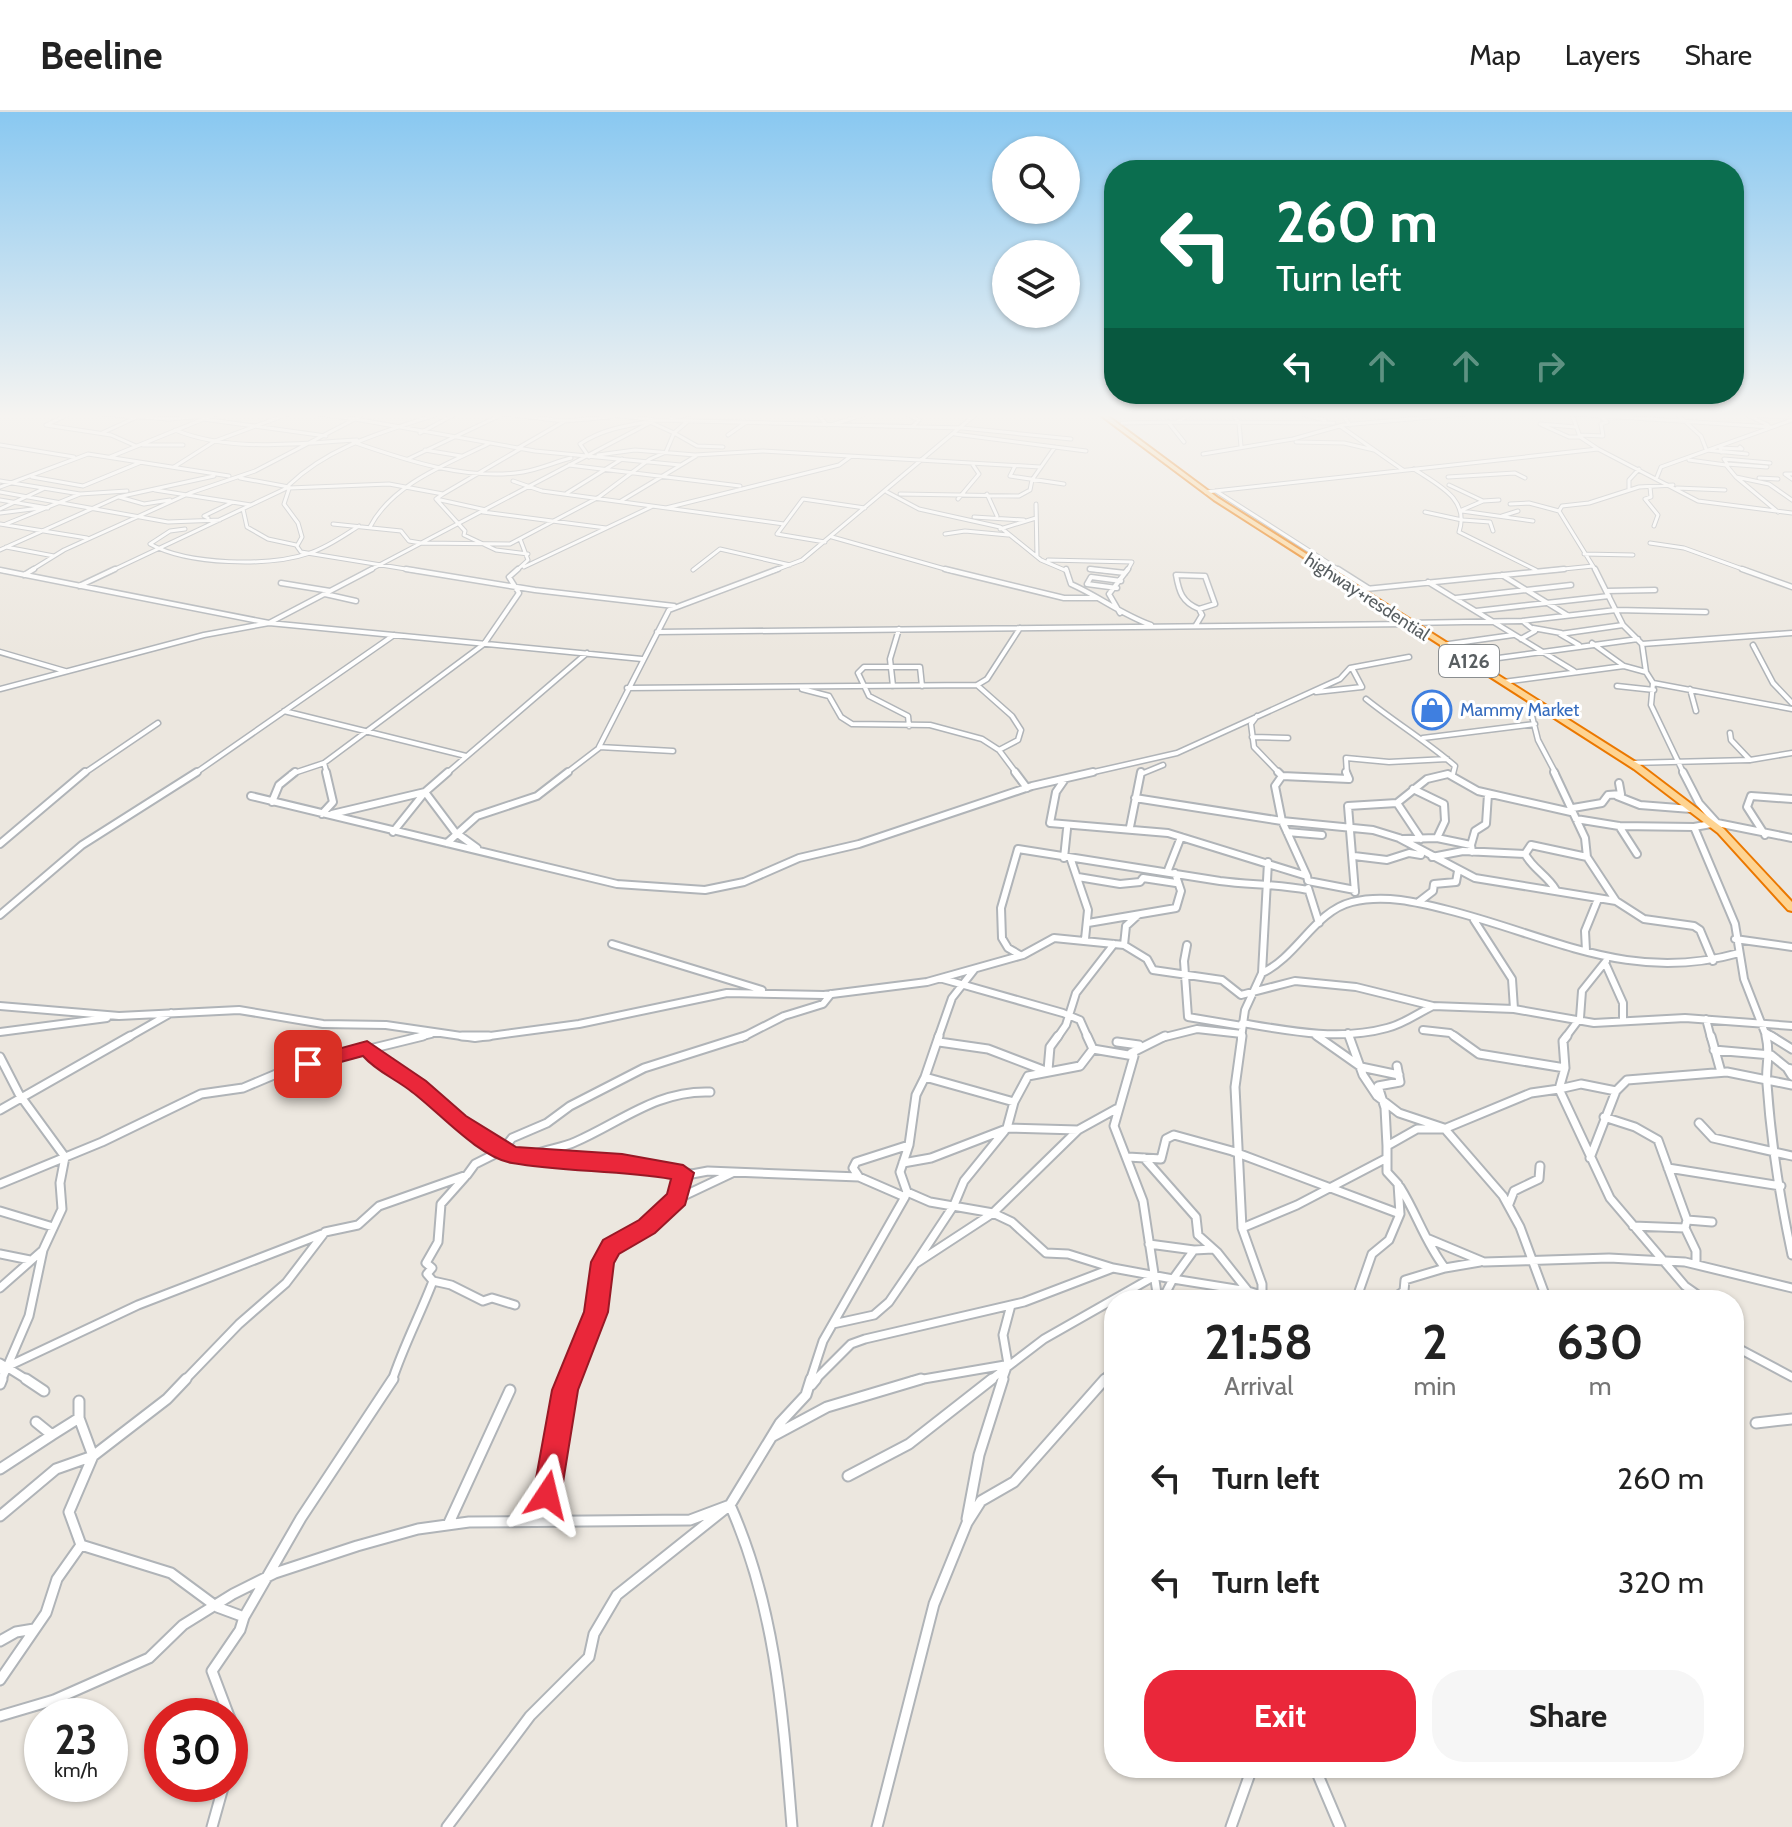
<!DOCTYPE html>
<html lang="en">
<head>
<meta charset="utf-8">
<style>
	body { margin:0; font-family:Cabin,sans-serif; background:#f6f6f6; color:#222; height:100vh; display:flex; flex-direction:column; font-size:30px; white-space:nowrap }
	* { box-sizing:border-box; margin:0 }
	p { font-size:26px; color:#767676 }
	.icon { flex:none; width:44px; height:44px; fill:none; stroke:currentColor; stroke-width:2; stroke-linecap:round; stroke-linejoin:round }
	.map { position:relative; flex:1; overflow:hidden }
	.details { position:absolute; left:1104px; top:1178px; width:640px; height:488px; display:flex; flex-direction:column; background:#fff; border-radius:32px; box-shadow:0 2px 6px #0004 }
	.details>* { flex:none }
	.top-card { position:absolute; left:1104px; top:48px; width:640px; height:244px; border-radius:32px; box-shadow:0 2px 6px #0004; background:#0b6e4f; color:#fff; overflow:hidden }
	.fabs { position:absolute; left:992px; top:24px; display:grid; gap:16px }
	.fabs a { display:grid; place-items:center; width:88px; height:88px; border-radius:50%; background:#fff; box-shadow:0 2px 6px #0004; font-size:40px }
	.speed { position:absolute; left:24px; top:1586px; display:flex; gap:16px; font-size:40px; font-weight:700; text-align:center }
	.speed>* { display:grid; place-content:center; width:104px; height:104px; border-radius:50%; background:#fff; box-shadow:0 2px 6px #0004; line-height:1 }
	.speed small { font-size:20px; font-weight:400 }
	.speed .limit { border:12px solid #d22; background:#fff; color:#111 }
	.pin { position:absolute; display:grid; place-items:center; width:68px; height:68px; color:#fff; margin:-34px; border-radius:16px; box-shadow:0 4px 12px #0006 }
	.me { position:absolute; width:88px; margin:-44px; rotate:10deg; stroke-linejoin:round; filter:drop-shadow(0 0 6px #0008) }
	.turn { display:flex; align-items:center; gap:28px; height:168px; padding:0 40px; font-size:36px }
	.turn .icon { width:104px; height:104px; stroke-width:2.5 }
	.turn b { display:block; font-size:56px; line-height:68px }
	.lanes { display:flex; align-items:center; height:76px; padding:0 40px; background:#0003; justify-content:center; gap:40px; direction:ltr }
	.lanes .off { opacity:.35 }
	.eta { display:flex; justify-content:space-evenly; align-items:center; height:136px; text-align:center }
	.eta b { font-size:48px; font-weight:700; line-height:56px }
	.action { display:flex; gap:16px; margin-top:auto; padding:16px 40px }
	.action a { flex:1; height:92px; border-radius:32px; background:#ea273a; color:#fff; font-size:32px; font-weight:700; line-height:92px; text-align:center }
	.action a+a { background:#f6f6f6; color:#222 }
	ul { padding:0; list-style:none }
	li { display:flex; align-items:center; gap:24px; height:104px; padding:0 40px }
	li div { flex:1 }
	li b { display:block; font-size:30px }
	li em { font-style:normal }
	header { display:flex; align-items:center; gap:48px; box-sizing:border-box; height:112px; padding:0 40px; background:#fff; border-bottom:2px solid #e0e0e0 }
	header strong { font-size:38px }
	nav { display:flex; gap:44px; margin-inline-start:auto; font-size:28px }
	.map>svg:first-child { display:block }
</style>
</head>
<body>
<header>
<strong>Beeline</strong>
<nav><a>Map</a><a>Layers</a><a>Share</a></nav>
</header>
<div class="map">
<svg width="1792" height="1715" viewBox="0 0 1792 1715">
	<rect width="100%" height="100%" fill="#ece7df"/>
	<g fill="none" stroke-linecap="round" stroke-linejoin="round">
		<!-- minor-far4 casing -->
		<g stroke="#b0b4b8" stroke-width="5">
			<path id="minor-far4" d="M69,302L46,313L111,323L136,334
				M100,302L169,307L204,304
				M319,302L355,307L362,302
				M605,302L655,308L963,316L1071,327
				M817,302L827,313
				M906,302L919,308L913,314
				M1233,302L1239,311L1241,334
				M1302,302L1325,308
				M1342,302L1350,313
				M1572,302L1580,325L1598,337
				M1573,302L1771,315
				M1677,302L1701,324L1706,337
				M1745,302L1768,313
				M1752,303L1787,305
				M671,306L691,302
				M203,307L326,324
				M688,309L674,321L697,334L723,335
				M1168,310L1184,330
				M1177,310L1334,311
				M1122,311L1177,310L1191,302
				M834,312L865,302
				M1340,314L1403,358
				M1575,315L1540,312L1569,325H1580
				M175,318C232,341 297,331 357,328
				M102,321L139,304
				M420,321L455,302
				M955,322L1086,339
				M728,323L745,311
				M1580,323L1603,324L1601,312L1607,310L1600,304
				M353,330C405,348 467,369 523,360C540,357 555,350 571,346
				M1296,330L1344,331L1374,338
				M0,333L74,345
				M143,333H183
				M518,336L563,310
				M425,338L461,344
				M1706,338L1747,342
				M1721,340L1720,336L1742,337L1740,335
				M1203,342L1293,327L1343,313L1465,302
				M598,343L635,338L695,343L763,339L1040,355
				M110,345L216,302
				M589,345L580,332C601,318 623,314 648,310
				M408,347L503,302L564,309L610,305
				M1689,348L1726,353L1736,365L1769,372L1792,388
				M1727,352L1767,355
				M569,353L740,374
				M1728,353L1724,347L1770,351
				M1015,354L1010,364L1064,372
				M174,355L215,329L288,302
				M1414,357C1438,373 1470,387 1459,420L1536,458
				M1792,362H1785L1792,367
				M32,365L83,374L139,351
				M1448,365L1515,361L1525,366
				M1657,365L1661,355L1792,308
				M1736,365L1778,400
				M1759,366L1778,367
				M0,369L80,382L127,379
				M513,369L542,379L784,412
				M289,373C331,333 384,320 438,302
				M1449,373L1483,389L1499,388
				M0,375L88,342L229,364
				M1650,375L1651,385L1645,387L1658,403L1654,414
				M289,376L389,372L443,382L436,387L486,398
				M1677,376L1725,378
				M289,377L284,392L298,411L302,425L297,434
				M1629,377V368L1639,357
				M155,378L251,393
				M1216,379L1341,459
				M0,380L168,410L220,408
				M887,380L919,397L1000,415L1041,448L1067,459
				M1206,380L1598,337L1698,389L1792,401
				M567,381L622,347
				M443,382L520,337
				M900,382L1019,384L1030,378L1032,368L1055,335
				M987,382L997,404
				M119,385L144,392L170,388
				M436,387L465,419L464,423L496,438L528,442
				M958,387L979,362L973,353
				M0,388L48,396
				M621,389L696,344
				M1036,392L1037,444
				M1510,392L1529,391L1559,399
				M666,396L839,353L850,345
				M0,397L43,377
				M243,397L247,415L268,427L296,433L301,440L418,459
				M1462,398L1483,389
				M1462,399L1533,409
				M483,400L606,416
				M1425,400L1462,408
				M0,401L40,396
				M1502,404L1518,399
				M974,405L1024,408
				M208,406L204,404L231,391
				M1463,408L1490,410L1493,419
				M0,412L87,426
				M6,412L80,382
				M333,412L401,419L409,429L421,431L510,432L599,385L650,347L666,340L674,321L652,311
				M370,415C392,372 447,352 488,332
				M185,417L170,419L150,432C188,453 269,455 310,441C328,435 343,424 359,414
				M1000,417L1036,406
				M945,422L965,419L1008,423
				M832,425L952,459
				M825,430L777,422L803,387L865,396
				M1650,431L1684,436L1748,459
				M6,435L54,444
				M0,438L118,385L214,364
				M1584,442L1633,443
				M1048,448L1132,450L1127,459
				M524,455L651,395
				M1090,457L1107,459
				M0,458L5,459
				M693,458L720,437L790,453
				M30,459L64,438L190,381L255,359L355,307L535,339L680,353
				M111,459L289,375L240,366
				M368,459L655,308
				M516,459L528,448L520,427
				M773,459L802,448L976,302
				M1544,459L1593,454
				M1596,459L1559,399L1562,394L1589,391L1639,375L1673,373"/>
		</g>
		<!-- minor-far3 casing -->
		<g stroke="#b0b4b8" stroke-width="7">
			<path id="minor-far3" d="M406,457L535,478L674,494
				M945,457L1064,486H1097
				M1066,457L1071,472C1100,485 1121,502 1151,513
				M1090,457L1125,461
				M1338,457L1368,476
				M1595,457L1623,513L1642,532L1646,560L1653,571L1651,593L1684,662
				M1742,457L1792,475
				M0,458L269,511L642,547
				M24,463L34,457
				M1176,463L1205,464L1215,492L1199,497C1182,490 1179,480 1176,463Z
				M1502,463L1567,503
				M1428,470L1574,559
				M281,471L330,479
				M79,474L115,457
				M1117,476L1087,472L1091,465L1121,469
				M1356,478L1564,457
				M1607,479L1655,478
				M325,482L356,489
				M1456,486L1571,473
				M1476,499L1609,484
				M1120,501L1109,482L1128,457
				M1407,511L1522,509L1616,498L1706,500
				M1196,513L1202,503L1199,497
				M1533,516L1561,521
				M657,520L1410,512
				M1521,527L1535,519L1524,510
				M1592,531L1624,554L1646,560
				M1642,532L1792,521
				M1442,533L1513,523
				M1579,533L1560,522L1623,513
				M1753,533L1773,571L1792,591
				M0,540L65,559
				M1469,550L1638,527
				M1503,570L1624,554
				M1653,571L1792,597
				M977,573L1012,604L1021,618L1018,628L999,638L1017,662
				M893,574L890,547L899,517
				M1617,574L1654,578
				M627,576L977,573L987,567L1020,516
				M0,577L204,523L269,511L372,457
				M802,577L829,584L841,605L852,612L930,613L982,627L999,638
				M1690,577L1696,599
				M1316,580L1362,575L1352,556
				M1366,587C1396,611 1426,629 1455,654L1453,662
				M1536,591L1530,596L1538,628L1556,662
				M284,599L466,644
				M1257,604L1251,612L1254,635L1280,662
				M909,614L908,604L869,584L858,561L864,555H920L922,574
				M1730,621L1731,628L1750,648
				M1252,625L1288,626
				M1423,626L1535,612
				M673,639L599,635L669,498L778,457
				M324,651L327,662
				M1631,651L1750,648L1792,641
				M83,662L158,611
				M194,662L394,523
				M291,662L324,651L484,532L519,481L509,465L518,457
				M446,662L587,541
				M565,662L599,636
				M1085,662L1177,641L1340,567L1350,556L1409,545
				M1141,662L1163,653
				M1347,662L1346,646L1389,650L1447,647"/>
		</g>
		<!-- minor-far2 casing -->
		<g stroke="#b0b4b8" stroke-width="10">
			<path id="minor-far2" d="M1015,660L1027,676
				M1278,660L1282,664
				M1554,660L1585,726L1587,745L1616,789L1644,807L1694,814L1700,818L1713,849
				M1683,660L1699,691L1717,711
				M1065,667L1056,680L1050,711L1168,721L1307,764L1308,769L1355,778
				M1413,677L1444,692L1445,709L1437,726
				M425,680L455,720L477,736
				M251,684L617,772L705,778L744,770L799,746L859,732L1032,674L1093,660
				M1617,684L1640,693L1691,697
				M1135,686L1282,709L1373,718L1399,726L1475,766L1616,789
				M272,690L279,673L295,660
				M1397,691L1421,727
				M1573,696L1602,691L1608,683L1621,682L1619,671
				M322,702L333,690L326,660
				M332,702L425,680
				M1576,707L1619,714L1694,715L1717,711L1792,726
				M1619,714L1637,742
				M1130,715L1141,660
				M1694,715L1735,812L1744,867L1767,926
				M393,720L425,680L448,660
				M1287,720L1322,723
				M1765,723L1747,695L1751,684L1792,687
				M1403,727L1437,726L1471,733L1472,740
				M447,731L477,704L537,684L568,660
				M0,732L85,660
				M1471,733L1475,719L1486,712L1488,682
				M1525,742C1533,757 1547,763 1556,778
				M1354,744L1387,748L1409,741L1421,743
				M1432,745L1463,739L1525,742L1531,733L1587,745
				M1064,746L1067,717
				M1071,748L1088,798L1085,827
				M1168,758L1181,725
				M1307,764L1282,709L1275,674L1282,664L1349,667L1346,660
				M1078,765L1120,772L1140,770L1143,766L1176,771
				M1308,776L1319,811
				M1355,780L1348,694L1397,691L1427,667L1448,662L1478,679L1571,700
				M1420,789L1433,779L1434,772L1456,770L1458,759
				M0,803L82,733L197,660
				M1474,808L1512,867L1514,897
				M1088,811L1176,796L1181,779L1175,761
				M1735,827L1792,835
				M612,832L762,878
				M1124,833L1126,814L1138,803
				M1187,833L1184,849L1188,905L1242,914
				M1586,839L1585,819L1598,787
				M1020,843L1008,836L1002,826L1001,796L1018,737L1220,769C1250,773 1278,772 1308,778
				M1606,853L1623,891V908
				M1262,861C1297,845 1315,799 1352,790C1384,782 1417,790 1448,798C1551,824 1630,872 1739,841
				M943,867L1063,901L1080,908L1088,926
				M0,894L119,904L239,898L323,912L386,913L475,926L579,912L727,881L824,883L927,870L1023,843L1054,826L1124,833L1147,847L1153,858L1222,868L1241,883L1295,869L1356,875L1433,894L1514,897L1594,911L1685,906L1792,914
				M1706,907L1711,926
				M1242,911C1289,919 1340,929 1387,916C1404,912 1418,901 1433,894
				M1423,918L1450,921L1457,926
				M0,920L107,906
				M1765,920L1775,926
				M1348,921L1350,926
				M1314,922L1320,926
				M127,926L171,901
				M414,926L431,922
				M741,926L784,904L823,892L831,882
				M938,926L952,886L974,858
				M1057,926L1066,913L1076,881L1114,832
				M1161,926L1197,917L1242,922
				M1241,926L1245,898L1262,861L1268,750
				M1565,926L1580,906L1582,879L1606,849"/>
		</g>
		<!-- minor-far1 casing -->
		<g stroke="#b0b4b8" stroke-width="11">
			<path id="minor-far1" d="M462,924H489
				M745,924L644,956L570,994L547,1011L512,1026L503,1038L512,1043L622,1050L692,1062L708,1059L859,1065L853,1056L856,1050L909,1033L916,983L925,965
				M939,924L925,965L1014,990
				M1087,924L1093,937
				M1242,924L1235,975L1242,1116L1262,1172V1188
				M1317,924L1361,955L1399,963
				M1349,924L1363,963L1377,984L1399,1001L1444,1016L1503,1084L1520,1115L1547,1188
				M1454,924L1479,942L1565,956
				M1711,924L1721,960
				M1766,924C1771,944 1765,954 1767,972C1771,1030 1780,1087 1792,1143
				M1771,924L1792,937
				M939,930L988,937L1043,958
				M1117,930L1139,933
				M1714,938L1771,943L1787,956
				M1134,944L1114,1014L1143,1089L1158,1188
				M0,945L19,982L65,1045L60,1071L62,1097L43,1138L29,1204L1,1269
				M1792,957L1787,956L1792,964
				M1048,958L1050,935L1058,924
				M0,998L130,924
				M1604,1005L1635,1015L1658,1028L1687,1108
				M1699,1011L1713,1026L1792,1044
				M1387,1034L1385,996L1378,974L1400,970L1397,954
				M533,1043C547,1037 562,1036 575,1030C621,1010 657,978 710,980
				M1128,1045L1161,1047L1166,1027L1174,1023L1232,1039L1400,1102
				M1144,1046L1196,1105L1198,1123L1217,1140L1248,1179L1277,1188
				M1590,1046L1616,979
				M903,1051L931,1046L1009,1016L1078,1018
				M1668,1056L1781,1074
				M0,1072L102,1030L201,982L243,976L288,957L423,924
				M907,1080L900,1060L909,1033
				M905,1085L907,1080L930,1090L993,1101L1012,1110L1046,1141L1068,1142L1113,1156
				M677,1087L732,1061
				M1509,1092L1514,1079L1539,1067L1540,1054
				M0,1099L53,1115
				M1633,1114L1685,1116L1687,1108L1712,1110
				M1242,1116L1297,1093L1385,1047
				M1685,1116L1696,1139V1152
				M1429,1127L1484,1150L1609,1146L1685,1150L1792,1176
				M1149,1132L1194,1138
				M0,1142L30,1148
				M915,1152L954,1093L964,1069L1007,1016L1014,990L1028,964L1080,954L1093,937L1134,944L1131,941L1165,924
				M1445,1156L1480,1150
				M433,1169L451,1173L483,1189L492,1186L515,1193
				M0,1176L43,1138
				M1162,1188L1173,1167L1248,1179L1252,1188
				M1356,1188L1372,1142L1389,1128L1400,1102L1398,1072L1387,1060V1034L1417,1017H1444L1531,981L1559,977L1565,956L1563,929L1567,924
				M1391,1188L1404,1179L1405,1168L1445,1156C1425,1130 1417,1102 1400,1075
				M1705,1188L1685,1174L1610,1086L1559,977L1581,972L1616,979L1627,968L1727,960L1792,973
				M833,1212L874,1203L889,1190L915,1152L993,1101L1078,1018L1116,997
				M1734,1234L1792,1265
				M0,1251L29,1269
				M0,1258L138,1193L322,1122
				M184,1269L239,1212L286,1171L325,1120L358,1113L379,1094L467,1063L475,1052L503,1038L458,1010L419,974L381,951L367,936
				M392,1269C403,1235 420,1203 433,1169L427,1162L432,1156L426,1151L438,1130L441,1092L465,1065
				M568,1269L596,1200L603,1150L611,1135L647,1115L677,1087L683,1061
				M810,1269L823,1229L905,1085L859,1065
				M814,1269L851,1232L865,1227L1024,1190L1113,1156L1173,1167L1194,1138L1213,1137
				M912,1269L1005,1253
				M989,1269L1044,1227L1153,1165
				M1002,1269L1008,1252L1003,1223L1011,1193
				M1103,1269L1114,1257"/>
		</g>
		<!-- minor casing -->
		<g stroke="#b0b4b8" stroke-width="13">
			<path id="minor" d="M26,1267L44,1279
				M0,1272L2,1267
				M811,1273L816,1267
				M36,1310L52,1323L79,1306V1289
				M1756,1311L1792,1307
				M773,1324L827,1295L921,1267
				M0,1357L52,1323
				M848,1364L909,1332L992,1267
				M0,1404L56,1357L93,1344L79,1306
				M967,1407L979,1343L1003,1267
				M543,1409L569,1267
				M448,1413L510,1278
				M81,1433L69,1400L93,1344L167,1287L186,1267
				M81,1433L171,1461L217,1495L244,1505L301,1406L393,1267
				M0,1529L16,1520L34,1517
				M0,1568L46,1501L57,1467L81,1433
				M0,1604L54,1588L149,1546L183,1513L233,1482L275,1461L357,1434L418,1417L469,1410L690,1408L730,1393L780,1311L806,1283L811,1267
				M229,1604L212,1559L240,1518L244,1505
				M230,1606L234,1633L230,1648
				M1315,1656L1340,1715
				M212,1715L224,1672
				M447,1715L530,1604L589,1545L594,1522L617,1483L730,1393C776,1496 783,1604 792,1715
				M877,1715L934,1492L967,1411L981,1389L1014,1370L1105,1267
				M1231,1715L1252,1656"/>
		</g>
		<!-- trunk casing -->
		<g stroke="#eb7800" stroke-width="4">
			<path id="trunk" d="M1099,302H1105L1218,386L1640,653L1724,717L1792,790V799L1788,798L1718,721L1634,657L1214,388Z"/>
		</g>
		<!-- minor-far4 -->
		<use href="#minor-far4" stroke="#fff" stroke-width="3"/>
		<!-- minor-far3 -->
		<use href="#minor-far3" stroke="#fff" stroke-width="4"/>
		<!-- minor-far2 -->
		<use href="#minor-far2" stroke="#fff" stroke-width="6"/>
		<!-- minor-far1 -->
		<use href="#minor-far1" stroke="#fff" stroke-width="7"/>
		<!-- minor -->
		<use href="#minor" stroke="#fff" stroke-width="9"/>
		<!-- trunk -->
		<use href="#trunk" fill="#fed492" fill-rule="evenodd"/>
	</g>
	<!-- sky -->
	<linearGradient id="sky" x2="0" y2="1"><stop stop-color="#89c8f1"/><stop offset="0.56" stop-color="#f6f4f1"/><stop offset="1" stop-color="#f6f4f1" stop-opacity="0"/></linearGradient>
	<rect width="1792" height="542" fill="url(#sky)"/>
	<!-- route -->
	<path fill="#ea273a" stroke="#981926" stroke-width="2" d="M367,929L426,969L466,1004L516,1035L622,1042L683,1053L694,1061L685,1093L655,1121L619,1142L614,1151L608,1200L578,1278L561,1383L557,1392L547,1396L537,1392L533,1383L552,1278L584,1200L591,1150L603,1128L639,1108L667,1082L671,1067C618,1058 563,1060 512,1051C478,1045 439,1000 412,980C396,967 377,960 363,944L308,959L298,952L301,947Z"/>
	<!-- icons -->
	<defs>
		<g id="shop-ring" transform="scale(2)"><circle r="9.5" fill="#fff" stroke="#3f7fe0" stroke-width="1.5"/><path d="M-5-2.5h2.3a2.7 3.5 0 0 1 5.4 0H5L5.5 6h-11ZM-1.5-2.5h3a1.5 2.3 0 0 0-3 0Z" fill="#3f7fe0"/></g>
	</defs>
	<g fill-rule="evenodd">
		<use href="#shop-ring" x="1432" y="598"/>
	</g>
	<g text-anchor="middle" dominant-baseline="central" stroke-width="6" stroke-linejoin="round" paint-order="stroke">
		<!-- far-street labels -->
		<g font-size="18" fill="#585e61" stroke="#fff">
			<text transform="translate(1367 485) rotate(33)">highway+resdential</text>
		</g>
		<!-- far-shop labels -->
		<g font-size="18" fill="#366cbe" stroke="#fff" text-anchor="start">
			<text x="1460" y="598">Mammy Market</text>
		</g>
		<!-- shield labels -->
		<rect fill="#fff" stroke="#8a8e90" stroke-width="2" x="1439" y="533" width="60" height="32" rx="6"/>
		<g font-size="20" font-weight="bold" fill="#585e61">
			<text x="1469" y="549">A126</text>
		</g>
	</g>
</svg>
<div class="fabs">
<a><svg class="icon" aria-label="search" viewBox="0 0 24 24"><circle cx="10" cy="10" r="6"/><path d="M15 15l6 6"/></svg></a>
<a><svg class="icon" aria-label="layers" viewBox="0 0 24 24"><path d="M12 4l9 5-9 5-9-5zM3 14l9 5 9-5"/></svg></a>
</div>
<div class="speed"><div>23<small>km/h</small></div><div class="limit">30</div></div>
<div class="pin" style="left:308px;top:952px;background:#d93025"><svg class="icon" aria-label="arrive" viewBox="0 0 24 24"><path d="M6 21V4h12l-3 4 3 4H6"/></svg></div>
<svg class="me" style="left:547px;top:1383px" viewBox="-20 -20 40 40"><path d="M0-17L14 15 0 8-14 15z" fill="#ea273a" stroke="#fff" stroke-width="4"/></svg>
<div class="top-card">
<div class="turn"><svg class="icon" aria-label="left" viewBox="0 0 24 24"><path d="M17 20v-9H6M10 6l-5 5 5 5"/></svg><div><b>260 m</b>Turn left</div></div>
<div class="lanes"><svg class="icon" aria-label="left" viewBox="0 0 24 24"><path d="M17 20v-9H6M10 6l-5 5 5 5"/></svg><svg class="icon off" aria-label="ahead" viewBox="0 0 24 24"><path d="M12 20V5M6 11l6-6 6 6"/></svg><svg class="icon off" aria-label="ahead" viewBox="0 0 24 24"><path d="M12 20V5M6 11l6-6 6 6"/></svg><svg class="icon off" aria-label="right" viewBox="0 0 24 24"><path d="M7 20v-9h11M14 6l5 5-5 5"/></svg></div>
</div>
<section class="details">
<div class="eta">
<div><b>21:58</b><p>Arrival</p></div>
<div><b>2</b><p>min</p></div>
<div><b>630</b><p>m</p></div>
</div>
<ul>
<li><svg class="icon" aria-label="left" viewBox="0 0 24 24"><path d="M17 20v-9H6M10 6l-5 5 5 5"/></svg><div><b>Turn left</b></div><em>260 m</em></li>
<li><svg class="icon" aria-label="left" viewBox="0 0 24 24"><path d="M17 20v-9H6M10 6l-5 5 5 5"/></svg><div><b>Turn left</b></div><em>320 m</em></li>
</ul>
<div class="action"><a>Exit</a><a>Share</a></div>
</section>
</div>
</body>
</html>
